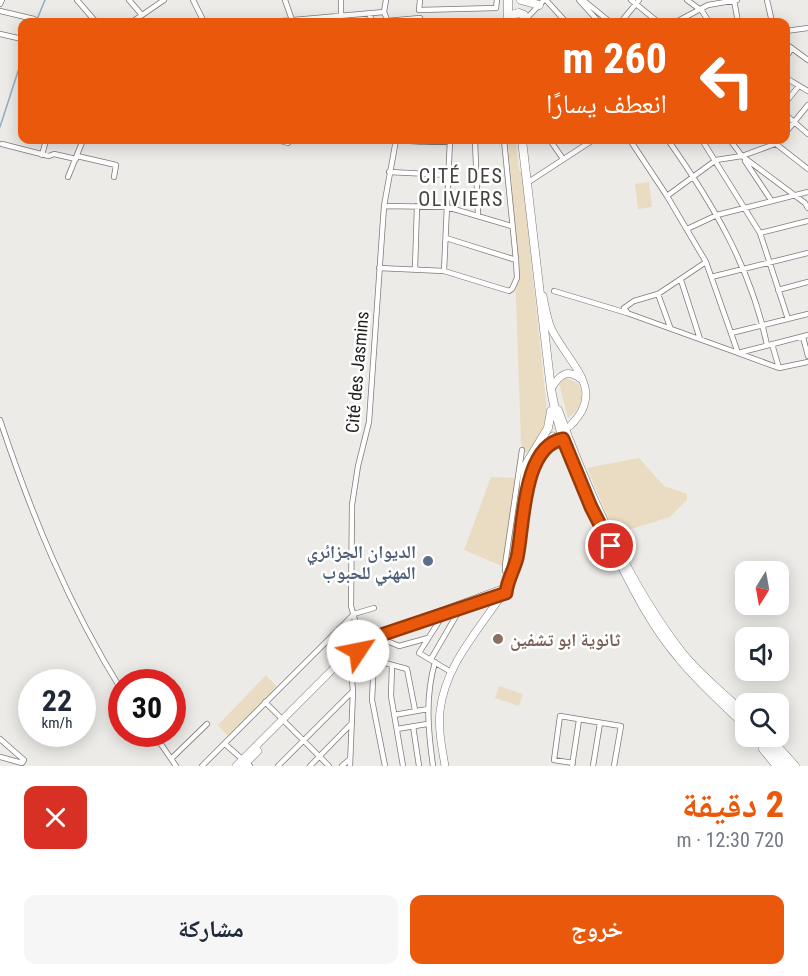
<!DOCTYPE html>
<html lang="ar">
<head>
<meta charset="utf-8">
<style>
	body { margin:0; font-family:"Roboto Condensed","Noto Naskh Arabic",sans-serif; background:#f6f6f7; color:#1f2937; direction:rtl; height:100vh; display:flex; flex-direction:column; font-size:22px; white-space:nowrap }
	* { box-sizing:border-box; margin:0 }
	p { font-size:20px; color:#747a83 }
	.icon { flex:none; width:33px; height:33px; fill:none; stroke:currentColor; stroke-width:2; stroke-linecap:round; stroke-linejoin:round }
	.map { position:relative; height:766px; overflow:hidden; direction:ltr }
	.drawer { display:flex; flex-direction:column; background:#fff; flex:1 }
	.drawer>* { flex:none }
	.banner { position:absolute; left:18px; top:18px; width:772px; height:126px; border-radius:12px; box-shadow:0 3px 15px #0003; direction:rtl; background:#ea580c; color:#fff; overflow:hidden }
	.needle { width:39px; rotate:191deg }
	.controls { position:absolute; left:735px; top:561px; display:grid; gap:12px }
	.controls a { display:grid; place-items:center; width:54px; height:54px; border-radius:12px; background:#fff; box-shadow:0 3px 15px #0003; font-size:30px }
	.speed { position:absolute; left:18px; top:669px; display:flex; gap:12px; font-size:30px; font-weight:700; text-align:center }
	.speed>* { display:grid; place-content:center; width:78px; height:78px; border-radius:50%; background:#fff; box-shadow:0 3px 15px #0003; line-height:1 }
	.speed small { font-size:15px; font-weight:400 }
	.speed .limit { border:9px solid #d22; background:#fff; color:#111 }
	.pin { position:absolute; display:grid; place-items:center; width:51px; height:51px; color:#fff; margin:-26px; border:3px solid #fff; border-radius:50%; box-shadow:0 2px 6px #0007 }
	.me { position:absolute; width:66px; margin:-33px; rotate:56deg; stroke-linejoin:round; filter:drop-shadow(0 0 4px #0008) }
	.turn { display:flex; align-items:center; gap:21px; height:126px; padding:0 24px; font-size:27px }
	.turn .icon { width:78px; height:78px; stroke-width:2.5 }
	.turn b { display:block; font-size:42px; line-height:51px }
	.round { display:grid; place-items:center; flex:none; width:63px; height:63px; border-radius:12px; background:#f6f6f7 }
	.summary { display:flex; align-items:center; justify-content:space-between; height:102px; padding:0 24px }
	h1 { font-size:36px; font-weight:800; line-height:45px; color:#ea580c }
	.primary-button { display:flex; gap:12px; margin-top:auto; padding:12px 24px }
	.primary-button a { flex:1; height:69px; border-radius:12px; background:#ea580c; color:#fff; font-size:24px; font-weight:800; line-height:69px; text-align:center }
	.primary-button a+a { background:#f6f6f7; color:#1f2937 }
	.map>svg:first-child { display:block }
</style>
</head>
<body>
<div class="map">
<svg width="808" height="766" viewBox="0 0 808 766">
	<rect width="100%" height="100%" fill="#edebe7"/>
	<!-- green -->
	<path fill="#e9dcc2" d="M507,140H520L516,143L519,170L522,173L548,421L528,453L523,451L521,443L512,184Z
		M649,182L652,207L638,209L635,184Z
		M565,377L579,384C584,399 581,409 568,418L559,383Z
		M639,458L664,486L687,494V500L670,517L615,534L587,468Z
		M491,477L520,478L514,545L509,569L464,550Z
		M266,675L279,689L229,738L218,725Z
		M499,686L523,694L519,706L495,698Z"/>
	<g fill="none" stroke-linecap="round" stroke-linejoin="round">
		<!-- stream -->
		<path stroke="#92adc5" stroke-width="1.5" d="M36,22L45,0
			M0,127L22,59"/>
		<!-- street casing -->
		<g stroke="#7d7b78" stroke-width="6">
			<path id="street" d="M77,0L96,22
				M129,0L142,15
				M193,0L204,22
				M285,0L292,20
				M341,0V16
				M386,0L384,12L388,22
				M420,0L419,10L496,8L497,0
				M546,0L566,22
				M579,0L599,22
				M583,0L610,22
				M631,0L658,22
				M687,0L702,11L709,22
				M734,0L738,22
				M767,0L772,22
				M0,4L2,0
				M0,11L34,19
				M369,14L373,22
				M526,19L544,0
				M282,21L384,12
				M387,21L420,18
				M132,22L164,0
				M621,22L639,0
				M676,22L708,5L737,0
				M786,31L808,28
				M0,34L22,39
				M786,44L808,60
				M786,57L792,48
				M786,78L808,91
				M786,102L798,87
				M786,115L808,134
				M22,125V126
				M786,132L808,105
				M73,140L83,142
				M278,140L288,143L291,140
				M475,140L478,215
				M550,140L563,159
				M630,140L667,196L706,262L738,353L779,368L808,362
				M668,140C713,204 751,268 767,345
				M702,140L760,233L788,319
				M730,140L742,156L805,203L808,208
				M771,140L808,169
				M233,141V140
				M2,144L49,156L54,154L76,159
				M42,155L46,140
				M77,156L116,165L114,177
				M745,161L771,200
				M389,172L449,175
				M68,177L83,140
				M527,183L593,140
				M667,196L716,160L742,156L775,144L779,140
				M384,206L447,207L511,226
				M687,229L717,215L808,192
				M760,233L808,221
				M446,238L516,260
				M379,268L444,271L509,291L512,289L517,278L516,260L504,140
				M415,269L417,206
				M444,271L450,140
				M711,277L808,253
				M681,280L700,339
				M778,290L808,282
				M554,291L627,313L738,353L808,335
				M658,294L670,327
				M627,312L624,308L634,301L658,294L706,262
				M731,333L808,314
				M803,337L808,356
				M772,344L779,368
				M0,420C32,516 68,604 122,691
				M512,574L505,571V565L522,450
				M443,615L419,653L451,672
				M381,635L382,639L399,646L428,638
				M361,641L351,606L352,505L358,466L369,422L384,206L396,140L424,142L481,140
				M352,654L407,669L415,710
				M431,659L460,609
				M374,660L372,700L385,766
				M392,665L391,696L403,766
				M265,702L329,766
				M394,715L428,709
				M413,726L419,766
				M397,729L427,724
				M154,734L176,766
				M0,739L24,760L22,763L0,757
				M225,744L250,766
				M172,758L207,724
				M573,763L554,760L560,716L621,726L614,766
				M202,766L354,614L374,608
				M278,766L353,691
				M310,766L352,723
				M342,766L350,759
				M350,766L353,691L350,656
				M433,766C428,730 425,697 435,662
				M572,766L579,720
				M593,766L600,723"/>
		</g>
		<!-- secondary casing -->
		<g stroke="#7d7b78" stroke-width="8">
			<path id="secondary" d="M543,296C545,306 547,318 551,328C568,364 608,389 570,426
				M551,389C559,375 567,368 581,379
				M527,478L537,452L553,436
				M236,766L361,641L502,589L506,585
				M243,766L258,751
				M445,766C442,748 438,729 440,711C445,665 479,630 503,593L506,592L516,561L522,513"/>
		</g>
		<!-- primary casing -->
		<g stroke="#7d7b78" stroke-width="9">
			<path id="primary" d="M508,0V19
				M521,0L539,5
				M508,21L511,15L519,13L524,15L527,22
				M522,140L551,389C560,447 587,499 614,551C633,588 651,625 678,657C698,682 722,703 746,726
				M558,410C587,490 630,587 683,654C701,676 725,695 746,715
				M525,503C530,481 535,443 563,439
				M522,516L525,466L548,428L551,411
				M756,736L786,766
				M768,736L795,766
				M763,749L777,766"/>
		</g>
		<!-- street -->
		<use href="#street" stroke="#fff" stroke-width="4.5"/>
		<!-- secondary -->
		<use href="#secondary" stroke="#fff" stroke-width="7"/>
		<!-- primary -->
		<use href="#primary" stroke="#fff" stroke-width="8"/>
	</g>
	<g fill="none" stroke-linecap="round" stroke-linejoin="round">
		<!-- route casing -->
		<g stroke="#983908" stroke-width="15">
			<path id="route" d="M358,651L365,642L381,635L506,593C507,581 514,570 517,558C524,527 522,446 563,439L591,507L611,546"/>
		</g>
		<!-- route -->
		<use href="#route" stroke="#ea580c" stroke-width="10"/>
	</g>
	<!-- markers -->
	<circle fill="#5c6f8a" stroke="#fff" stroke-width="2" cx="428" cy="561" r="6"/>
	<circle fill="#8d6e63" stroke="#fff" stroke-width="2" cx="498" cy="639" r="6"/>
	<g text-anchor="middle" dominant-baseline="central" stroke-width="5" stroke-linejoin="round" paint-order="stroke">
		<!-- street labels -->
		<g font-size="18" fill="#201f1e" stroke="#fff">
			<text transform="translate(357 372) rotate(-85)">Cité des Jasmins</text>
		</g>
		<!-- service labels -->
		<g font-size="18" font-weight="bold" fill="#4e5e75" stroke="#fff" text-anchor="end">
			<text x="416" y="551">الديوان الجزائري<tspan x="416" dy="21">المهني للحبوب</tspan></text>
		</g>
		<!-- education labels -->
		<g font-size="18" font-weight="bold" fill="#785e54" stroke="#fff" text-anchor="start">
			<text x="510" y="639">ثانوية ابو تشفين</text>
		</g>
		<!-- neighbourhood labels -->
		<g font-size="20" letter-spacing="1.5" fill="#444340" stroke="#fff">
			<text x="461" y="176">CITÉ DES<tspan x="461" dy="23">OLIVIERS</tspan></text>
		</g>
	</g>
</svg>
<div class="controls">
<a><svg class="needle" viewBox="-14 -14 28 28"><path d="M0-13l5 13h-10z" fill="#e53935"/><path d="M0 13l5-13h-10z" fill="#747a83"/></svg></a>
<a><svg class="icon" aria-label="sound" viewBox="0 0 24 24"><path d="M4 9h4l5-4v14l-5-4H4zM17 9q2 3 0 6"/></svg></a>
<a><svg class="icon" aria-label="search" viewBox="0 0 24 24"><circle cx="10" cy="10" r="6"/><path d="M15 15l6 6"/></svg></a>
</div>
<div class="speed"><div>22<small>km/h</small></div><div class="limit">30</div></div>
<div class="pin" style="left:611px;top:546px;background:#d93025"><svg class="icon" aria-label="arrive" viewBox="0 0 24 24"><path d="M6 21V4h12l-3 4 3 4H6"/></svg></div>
<svg class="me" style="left:358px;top:651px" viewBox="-20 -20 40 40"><circle r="19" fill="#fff"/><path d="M0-13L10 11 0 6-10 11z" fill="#ea580c"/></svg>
<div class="banner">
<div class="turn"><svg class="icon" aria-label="left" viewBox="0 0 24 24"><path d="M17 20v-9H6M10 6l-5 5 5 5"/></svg><div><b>260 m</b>انعطف يسارًا</div></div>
</div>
</div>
<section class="drawer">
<div class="summary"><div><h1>2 دقيقة</h1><p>720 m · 12:30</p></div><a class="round" style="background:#d93025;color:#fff"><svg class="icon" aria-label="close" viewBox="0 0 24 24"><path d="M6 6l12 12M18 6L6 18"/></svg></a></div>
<div class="primary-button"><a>خروج</a><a>مشاركة</a></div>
</section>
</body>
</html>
